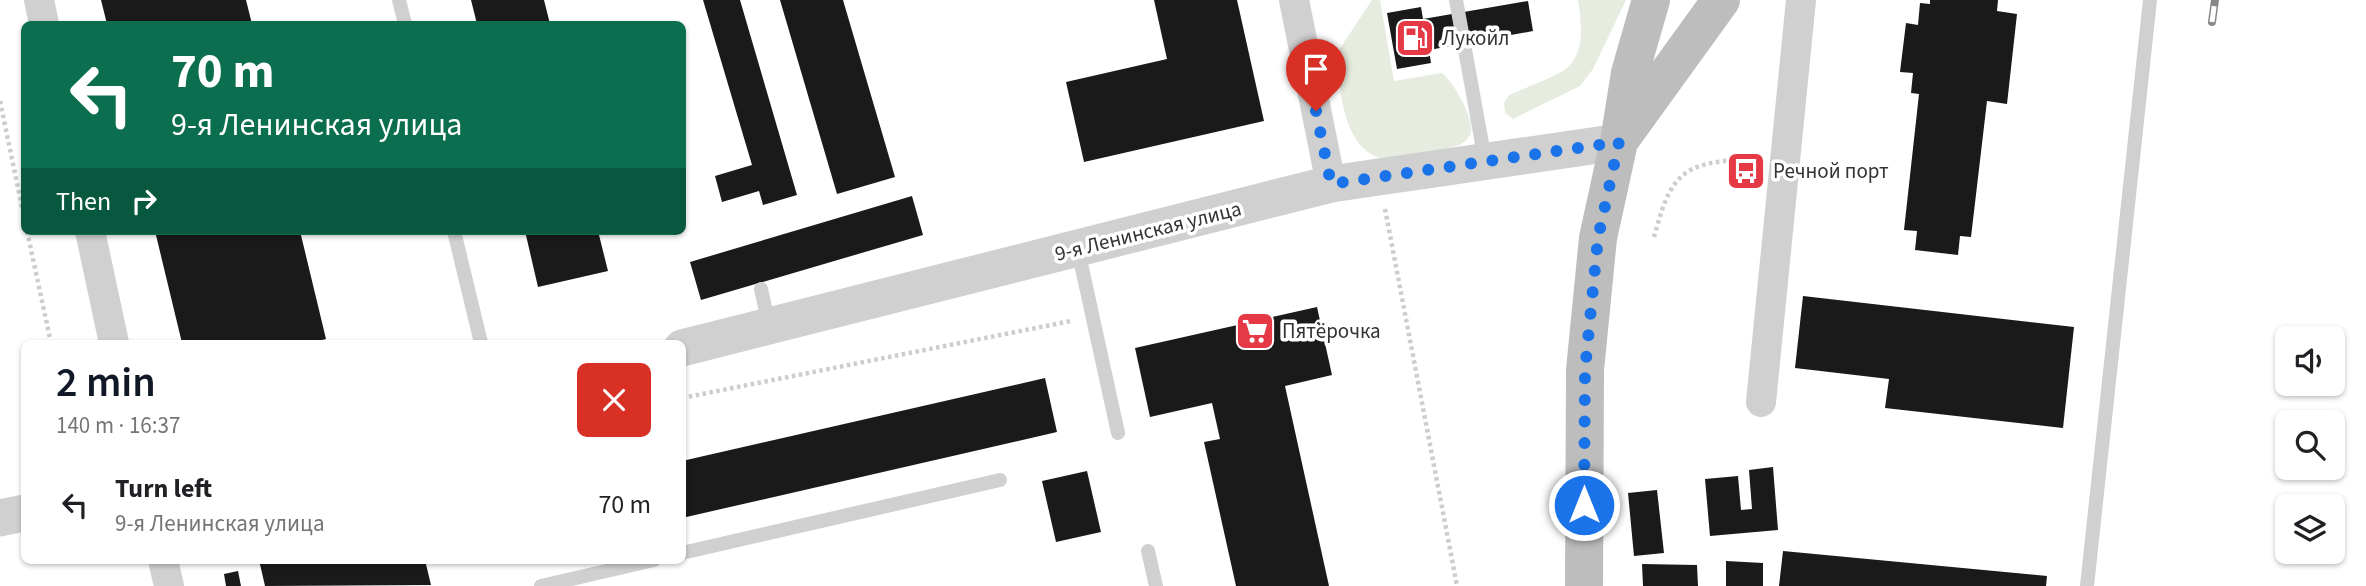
<!DOCTYPE html>
<html lang="en">
<head>
<meta charset="utf-8">
<style>
	body { margin:0; font-family:"Source Sans 3",sans-serif; background:#f6f6f6; color:#202124; height:100vh; display:flex; flex-direction:column; font-size:26px; white-space:nowrap }
	* { box-sizing:border-box; margin:0 }
	p { font-size:23px; color:#757577 }
	.icon { flex:none; width:38px; height:38px; fill:none; stroke:currentColor; stroke-width:2; stroke-linecap:round; stroke-linejoin:round }
	.map { position:relative; flex:1; overflow:hidden }
	.drawer { position:absolute; left:21px; top:340px; width:665px; height:224px; display:flex; flex-direction:column; background:#fff; border-radius:10px; box-shadow:0 2px 5px #0004 }
	.drawer>* { flex:none }
	.guide { position:absolute; left:21px; top:21px; width:665px; height:214px; border-radius:10px; box-shadow:0 2px 5px #0004; background:#0b6e4f; color:#fff; overflow:hidden }
	.fabs { position:absolute; left:2275px; top:326px; display:grid; gap:14px }
	.fabs a { display:grid; place-items:center; width:70px; height:70px; border-radius:10px; background:#fff; box-shadow:0 2px 5px #0004; font-size:35px }
	.pin { position:absolute; display:grid; place-items:center; width:60px; height:60px; color:#fff; margin:-72px -30px; border-radius:50% 50% 50% 0; rotate:-45deg; box-shadow:0 0 7px #0007 }
	.pin .icon { rotate:45deg }
	.me { position:absolute; width:77px; margin:-38px; rotate:0deg; stroke-linejoin:round; filter:drop-shadow(0 0 5px #0008) }
	.turn { display:flex; align-items:center; gap:24px; height:147px; padding:0 35px; font-size:32px }
	.turn .icon { width:91px; height:91px; stroke-width:2.5 }
	.turn b { display:block; font-size:49px; line-height:60px }
	.then { display:flex; align-items:center; height:66px; padding:0 35px; background:#0003; gap:14px; font-size:26px }
	.round { display:grid; place-items:center; flex:none; width:74px; height:74px; border-radius:10px; background:#f6f6f6 }
	.headline { display:flex; align-items:center; justify-content:space-between; height:119px; padding:0 35px }
	h1 { font-size:42px; font-weight:600; line-height:52px; color:#111827 }
	ul { padding:0; list-style:none }
	li { display:flex; align-items:center; gap:21px; height:91px; padding:0 35px }
	li div { flex:1 }
	li b { display:block; font-size:26px }
	li em { font-style:normal }
	.map>svg:first-child { display:block }
</style>
</head>
<body>
<div class="map">
<svg width="2366" height="586" viewBox="0 0 2366 586">
	<rect width="100%" height="100%" fill="#fff"/>
	<!-- green -->
	<path fill="#e6ecdf" d="M1372,0H1380L1394,81L1442,73C1453,81 1474,118 1471,132C1469,138 1464,142 1460,145C1443,149 1407,161 1391,160C1342,156 1342,93 1335,56Z
		M1578,0H1626L1593,69L1580,86L1513,119L1505,113L1504,103L1508,96C1521,89 1558,76 1567,68C1586,51 1581,21 1578,0Z"/>
	<!-- building -->
	<path fill="#1a1a1a" d="M101,0H246L252,24H107Z
		M471,0H544L550,24H477Z
		M703,0H740L797,195L763,205L759,191L722,202L715,176L752,165Z
		M780,0H843L895,177L837,194Z
		M1154,0H1237L1264,121L1084,162L1066,82L1167,59Z
		M1930,0H1998L1997,11L2017,14L2007,104L1987,101L1971,237L1960,236L1958,255L1915,250L1917,231L1904,230L1919,94L1911,93L1913,73L1900,72L1906,23L1918,25L1920,3L1930,4Z
		M1528,1L1533,31L1429,50L1431,63L1397,69L1387,13L1421,7L1423,19Z
		M912,196L923,235L701,300L690,262Z
		M155,231H300L326,339L310,343H182Z
		M525,231H598L608,271L538,287Z
		M1803,296L2074,327L2063,428L1885,408L1889,379L1795,368Z
		M1317,307L1332,375L1285,386L1329,586H1236L1204,442L1220,439L1212,403L1150,417L1135,348Z
		M1045,378L1057,432L682,518V461Z
		M1773,467L1778,530L1710,536L1705,479L1738,476L1741,510L1752,509L1749,470Z
		M1087,471L1101,532L1056,542L1042,481Z
		M1657,490L1664,553L1634,556L1628,493Z
		M1783,551L2047,576L2046,586H1779Z
		M259,560H425L431,585L265,586Z
		M1726,561L1763,563V586H1726Z
		M1642,564L1697,565L1698,586H1643Z
		M238,571L241,586H226L224,574Z"/>
	<g fill="none" stroke-linecap="round" stroke-linejoin="round">
		<!-- path -->
		<path stroke="#cdcdcd" stroke-width="4.5" stroke-dasharray="3.5 3.5" stroke-linecap="butt" d="M0,101L24,217
			M1385,209L1457,586
			M27,231L51,343
			M1654,237C1660,217 1665,192 1681,177C1698,160 1732,161 1754,158
			M682,398L1071,321"/>
		<!-- service -->
		<path stroke="#d0d0d0" stroke-width="14" d="M399,0L405,24
			M1456,0L1485,160
			M454,231L481,343
			M1078,250L1118,433
			M761,289L769,325
			M1148,551L1156,586
			M682,553L1000,480
			M541,586L654,560
			M2087,586L2150,0"/>
		<!-- minor -->
		<path stroke="#d0d0d0" stroke-width="30" d="M39,0L44,24
			M1294,0L1331,184
			M90,231L114,343
			M1761,402L1801,0
			M163,560L169,586"/>
		<!-- tertiary -->
		<path stroke="#d0d0d0" stroke-width="37" d="M682,348L1331,184L1619,142
			M0,518L24,513"/>
		<!-- secondary -->
		<path stroke="#bdbdbd" stroke-width="38" d="M1622,137L1721,0
			M1584,586L1585,370L1598,238L1619,142L1630,73L1651,0"/>
		<!-- rail casing -->
		<g stroke="#888" stroke-width="8">
			<path id="rail" d="M2212,22L2215,0"/>
		</g>
		<!-- rail -->
		<use href="#rail" stroke="#fff" stroke-width="5" stroke-dasharray="16" stroke-linecap="butt"/>
	</g>
	<g fill="none" stroke-linecap="round" stroke-linejoin="round">
		<!-- route -->
		<path stroke="#1a73e8" stroke-width="12" stroke-dasharray="0 21.6" d="M1316,111L1331,184L1619,142L1598,238L1585,370L1584,505"/>
	</g>
	<!-- icons -->
	<defs>
		<g id="fuel-square" transform="scale(2.0125)"><rect x="-9" y="-9" width="18" height="18" rx="4" fill="#e63946" stroke="#fff"/><path d="M-5.5-6h7V0h2V4h1.3V-2.5L3-4.5l.8-.8L6-3V5H2.5V1h-1V6h-7ZM-4.2-4.7v3.2H.2V-4.7Z" fill="#fff"/></g>
		<g id="bus-square" transform="scale(2.0125)"><rect x="-9" y="-9" width="18" height="18" rx="4" fill="#e63946" stroke="#fff"/><path d="M-5-6H5V4H4V6H2V4H-2V6H-4V4H-5ZM-3.5-4V0h7V-4ZM-3.5 1.2v1.5H-2V1.2ZM2 1.2v1.5H3.5V1.2Z" fill="#fff"/></g>
		<g id="supermarket-square" transform="scale(2.0125)"><rect x="-9" y="-9" width="18" height="18" rx="4" fill="#e63946" stroke="#fff"/><path d="M-6-5.5h2.5l.6 2H6L4.5 2H-2.5L-4.4-4H-6ZM-1.5 3.2a1.3 1.3 0 1 0 .1 0ZM3 3.2a1.3 1.3 0 1 0 .1 0Z" fill="#fff"/></g>
	</defs>
	<g fill-rule="evenodd">
		<use href="#fuel-square" x="1415" y="38"/>
		<use href="#bus-square" x="1746" y="171"/>
		<use href="#supermarket-square" x="1255" y="331"/>
	</g>
	<g text-anchor="middle" dominant-baseline="central" stroke-width="7" stroke-linejoin="round" paint-order="stroke">
		<!-- poi labels -->
		<g font-size="21" fill="#333" stroke="#fff" text-anchor="start">
			<text x="1442" y="38">Лукойл</text>
			<text x="1773" y="171">Речной порт</text>
			<text x="1282" y="331">Пятёрочка</text>
		</g>
		<!-- street labels -->
		<g font-size="21" fill="#333" stroke="#fff">
			<text transform="translate(1148 231) rotate(-14)">9-я Ленинская улица</text>
		</g>
	</g>
</svg>
<div class="fabs">
<a><svg class="icon" aria-label="sound" viewBox="0 0 24 24"><path d="M4 9h4l5-4v14l-5-4H4zM17 9q2 3 0 6"/></svg></a>
<a><svg class="icon" aria-label="search" viewBox="0 0 24 24"><circle cx="10" cy="10" r="6"/><path d="M15 15l6 6"/></svg></a>
<a><svg class="icon" aria-label="layers" viewBox="0 0 24 24"><path d="M12 4l9 5-9 5-9-5zM3 14l9 5 9-5"/></svg></a>
</div>
<div class="pin" style="left:1316px;top:111px;background:#d93025"><svg class="icon" aria-label="arrive" viewBox="0 0 24 24"><path d="M6 21V4h12l-3 4 3 4H6"/></svg></div>
<svg class="me" style="left:1584px;top:505px" viewBox="-20 -20 40 40"><circle r="17" fill="#1a73e8" stroke="#fff" stroke-width="3"/><path d="M0-11L8 9 0 5-8 9z" fill="#fff"/></svg>
<div class="guide">
<div class="turn"><svg class="icon" aria-label="left" viewBox="0 0 24 24"><path d="M17 20v-9H6M10 6l-5 5 5 5"/></svg><div><b>70 m</b>9-я Ленинская улица</div></div>
<div class="then">Then<svg class="icon" aria-label="right" viewBox="0 0 24 24"><path d="M7 20v-9h11M14 6l5 5-5 5"/></svg></div>
</div>
<section class="drawer">
<div class="headline"><div><h1>2 min</h1><p>140 m · 16:37</p></div><a class="round" style="background:#d93025;color:#fff"><svg class="icon" aria-label="close" viewBox="0 0 24 24"><path d="M6 6l12 12M18 6L6 18"/></svg></a></div>
<ul>
<li><svg class="icon" aria-label="left" viewBox="0 0 24 24"><path d="M17 20v-9H6M10 6l-5 5 5 5"/></svg><div><b>Turn left</b><p>9-я Ленинская улица</p></div><em>70 m</em></li>
</ul>
</section>
</div>
</body>
</html>
